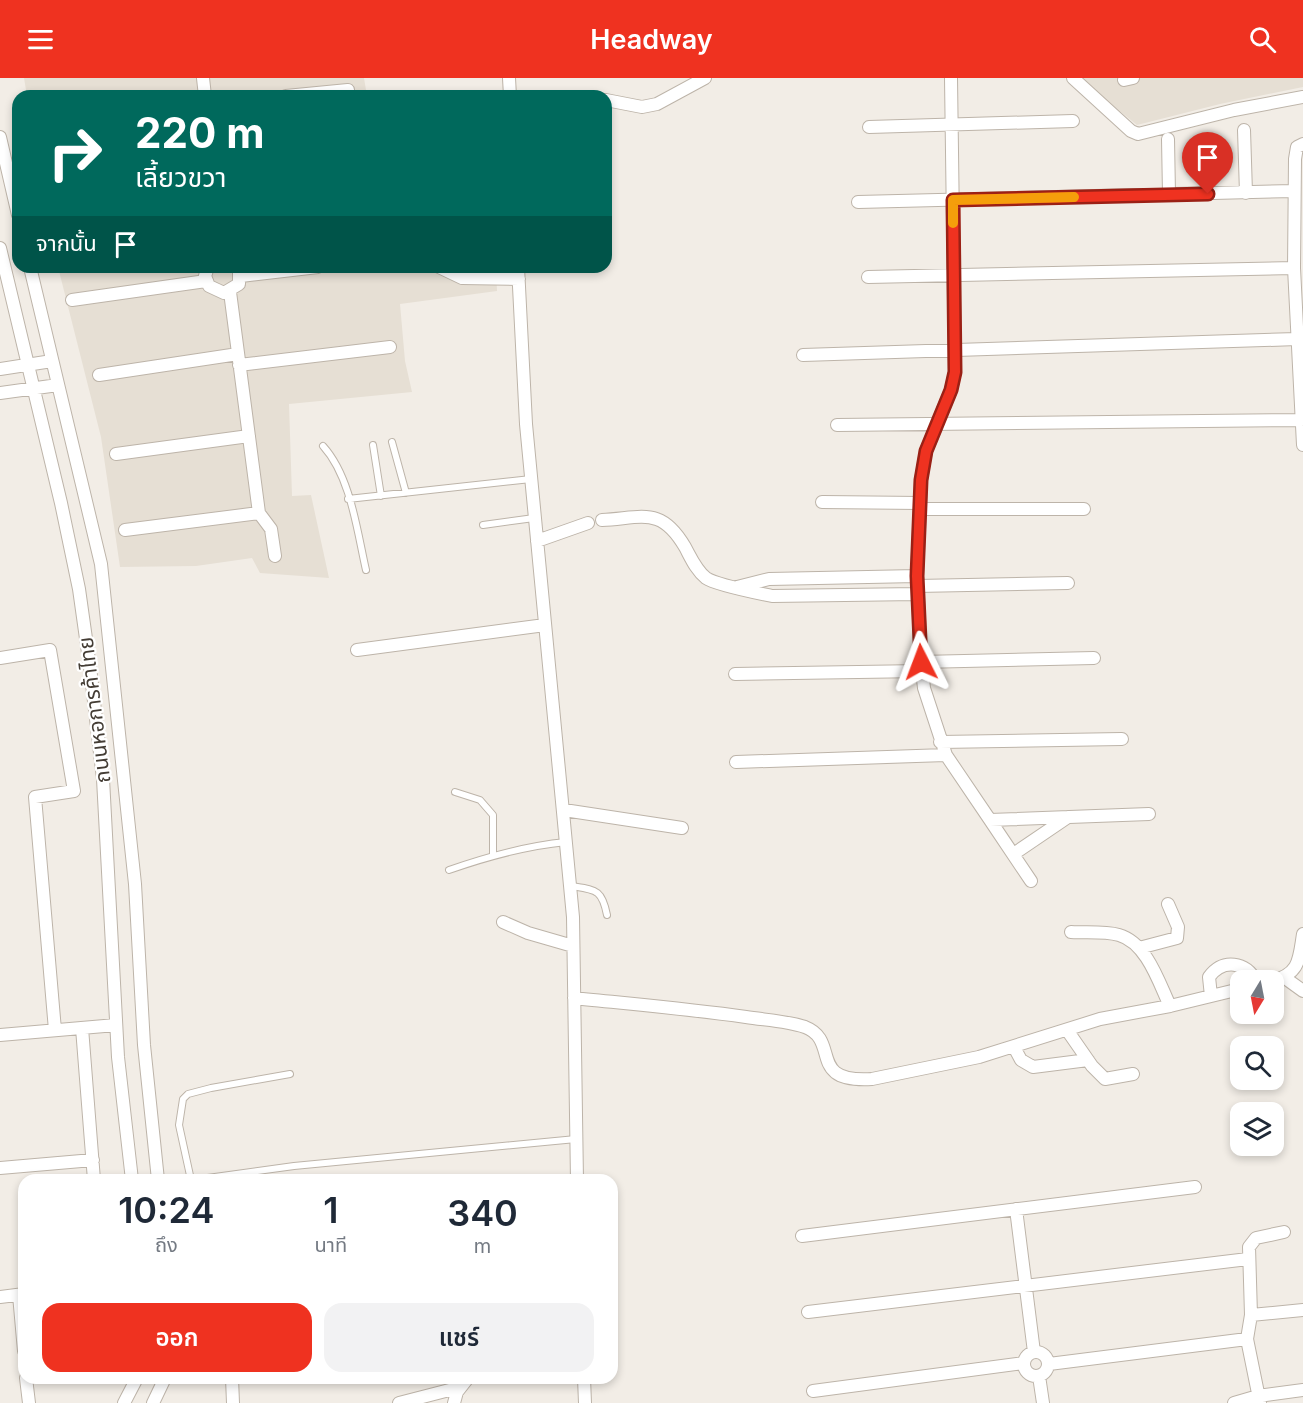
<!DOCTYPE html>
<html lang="th">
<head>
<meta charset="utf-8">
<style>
	body { margin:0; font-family:Inter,"Noto Sans Thai",sans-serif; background:#f2f2f3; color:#1f2937; height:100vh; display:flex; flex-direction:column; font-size:22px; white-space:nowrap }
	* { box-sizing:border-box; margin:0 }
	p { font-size:20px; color:#747a83 }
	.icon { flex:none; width:33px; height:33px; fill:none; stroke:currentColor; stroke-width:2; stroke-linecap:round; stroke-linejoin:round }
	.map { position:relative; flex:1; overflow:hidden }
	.side { position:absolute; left:18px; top:1096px; width:600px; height:210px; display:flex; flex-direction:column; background:#fff; border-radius:18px; box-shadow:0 3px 9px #0003 }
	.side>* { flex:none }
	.banner { position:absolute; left:12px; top:12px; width:600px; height:183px; border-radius:18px; box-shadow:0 3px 9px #0003; background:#00695c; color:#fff; overflow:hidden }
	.needle { width:39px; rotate:190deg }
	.fabs { position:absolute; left:1230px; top:892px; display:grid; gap:12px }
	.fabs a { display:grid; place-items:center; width:54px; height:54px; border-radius:12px; background:#fff; box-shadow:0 3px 9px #0003; font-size:30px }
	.pin { position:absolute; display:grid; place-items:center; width:51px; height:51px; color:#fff; margin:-62px -26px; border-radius:50% 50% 50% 0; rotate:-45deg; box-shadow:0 0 6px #0007 }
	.pin .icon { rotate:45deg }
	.me { position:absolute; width:66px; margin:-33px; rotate:357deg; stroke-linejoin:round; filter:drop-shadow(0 0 4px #0008) }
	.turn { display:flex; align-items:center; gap:21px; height:126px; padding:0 24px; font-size:27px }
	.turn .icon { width:78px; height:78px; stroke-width:2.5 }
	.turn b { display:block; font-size:42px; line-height:51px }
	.then { display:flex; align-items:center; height:57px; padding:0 24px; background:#0003; gap:12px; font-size:22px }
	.eta { display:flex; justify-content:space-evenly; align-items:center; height:102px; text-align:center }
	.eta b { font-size:36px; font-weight:600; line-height:42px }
	.primary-button { display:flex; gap:12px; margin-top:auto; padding:12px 24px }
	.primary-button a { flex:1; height:69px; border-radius:18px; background:#ef3220; color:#fff; font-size:24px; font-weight:600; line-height:69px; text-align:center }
	.primary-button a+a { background:#f2f2f3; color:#1f2937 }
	header { display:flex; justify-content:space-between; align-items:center; height:78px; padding:0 24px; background:#ef3220; color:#fff; font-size:27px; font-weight:600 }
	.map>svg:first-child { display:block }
</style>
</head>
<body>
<header><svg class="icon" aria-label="menu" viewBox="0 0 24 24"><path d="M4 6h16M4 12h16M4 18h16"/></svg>Headway<svg class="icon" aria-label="search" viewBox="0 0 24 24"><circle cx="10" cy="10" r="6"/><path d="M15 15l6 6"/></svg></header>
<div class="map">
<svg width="1303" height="1325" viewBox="0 0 1303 1325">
	<rect width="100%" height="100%" fill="#f2ede6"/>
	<!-- residential -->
	<path fill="#e6dfd4" d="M24,0H364L367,18H27Z
		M1079,0H1303V9L1220,26L1137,47Z
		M58,189H496L497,213L400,226L405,283L412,314L289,326L292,418L311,417L329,500L260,495L252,480L196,488L120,489L101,359Z"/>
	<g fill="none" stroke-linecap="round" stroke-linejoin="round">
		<!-- service casing -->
		<g stroke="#bdb4a9" stroke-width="8">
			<path id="service" d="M392,364L406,415
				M373,367L381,418
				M323,368C351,399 357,453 366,492
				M348,421L531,401
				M483,447L534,440
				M455,714L480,722L493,737V776
				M449,792C489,778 525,768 566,764
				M571,808C596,812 602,811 607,837
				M191,1102L179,1047L183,1021L188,1016L211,1010L290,996
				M193,1102L294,1088L576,1061"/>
		</g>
		<!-- minor casing -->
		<g stroke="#bdb4a9" stroke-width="14">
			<path id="minor" d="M203,0L205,18
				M509,0L510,18
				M951,0L955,294L951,312L926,373L921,402L917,498L921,584L924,610L946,677L990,742L1149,736
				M1073,0L1131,53L1138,56L1234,32L1303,19
				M1124,2L1133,0
				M286,18L348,12
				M606,22L642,29L657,26L705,0
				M869,49L1073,43
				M1244,52L1246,115
				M0,59L18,137
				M1168,61L1169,116
				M1303,66L1297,69L1295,81L1294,190L1303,367
				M858,124L1294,113
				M0,170L61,425L79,511L90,589L103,701L118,979L132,1102
				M30,189L101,486L135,806L144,967L158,1102
				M208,189L205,198L209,208L224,215L239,206V189
				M439,189L462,200L519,201
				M518,189L526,346L573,839L577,1102
				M241,198L318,189
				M868,199L1294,190
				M230,214L259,435L271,451L275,478
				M72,222L206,203
				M803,277L1297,261
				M239,287L390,269
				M0,291L52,283
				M99,297L238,276
				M0,315L58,307
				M837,347L1301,342
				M116,376L249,358
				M822,424L920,425
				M920,431H1084
				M602,442C643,440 661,428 685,469C691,480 696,492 706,500C716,507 758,515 772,518L917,516
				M125,452L259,435
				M537,463L588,445
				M917,508L1068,505
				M737,509L769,501L917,498
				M357,572L545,547
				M0,580L50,572L74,713L35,719L55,952
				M921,584L1094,580
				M735,596L922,593
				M940,664L1122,661
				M736,684L946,677
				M564,732L682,750
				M990,742L1031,803
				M1015,775L1068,739
				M503,844L528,855L573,868
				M1071,854C1087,855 1104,853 1119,857C1147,865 1159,905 1170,928
				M1139,870L1177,860L1178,849L1168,826
				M1285,900L1303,913
				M1272,903C1300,896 1299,881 1303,856
				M1211,918L1209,899C1223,880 1246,884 1256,903
				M574,920C631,926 689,931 746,939C765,942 787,943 805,949C841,963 806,1005 872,1001L979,979L1100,941L1170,928L1240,911
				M82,950L94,1102
				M1067,952L1092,988L1105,1001L1133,996
				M0,957L116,947
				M1014,969L1021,982L1033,989L1088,982
				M0,1090L93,1082
				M1016,1131L1034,1274
				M802,1158L1195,1109
				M19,1217L24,1273
				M0,1219L24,1216
				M808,1234L1248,1181
				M1251,1237L1303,1232
				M1024 1286a12 12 0 1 1 24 0a12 12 0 1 1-24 0Z
				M1049,1286L1247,1261
				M1039,1298L1043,1325
				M26,1300L29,1325
				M232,1300L233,1325
				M584,1300L585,1325
				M813,1313L1024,1285
				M124,1325L137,1300
				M153,1325L165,1300
				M399,1325L461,1309
				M454,1325L457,1314L468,1300
				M1234,1325L1258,1318L1303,1312
				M1260,1325L1247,1261L1251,1237L1249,1169L1256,1160L1284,1154"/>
		</g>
		<!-- service -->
		<use href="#service" stroke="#fff" stroke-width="6"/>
		<!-- minor -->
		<use href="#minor" stroke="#fff" stroke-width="12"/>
	</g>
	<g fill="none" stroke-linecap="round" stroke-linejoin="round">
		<!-- route casing -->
		<g stroke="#9b2015" stroke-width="15">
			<path id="route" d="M921,584L917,498L921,402L926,373L951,312L955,294L953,122L1208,116"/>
		</g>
		<!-- route -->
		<use href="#route" stroke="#ef3220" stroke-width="10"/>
		<!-- slow -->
		<path stroke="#f59e0b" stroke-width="10" d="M953,145V122L1074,119"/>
	</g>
	<g text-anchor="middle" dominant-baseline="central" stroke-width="4.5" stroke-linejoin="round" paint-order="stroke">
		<!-- street labels -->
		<g font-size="21" fill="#443d35" stroke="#fff">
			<text transform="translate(94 632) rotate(-97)">ถนนหอการค้าไทย</text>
		</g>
	</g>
</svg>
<div class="fabs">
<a><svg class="needle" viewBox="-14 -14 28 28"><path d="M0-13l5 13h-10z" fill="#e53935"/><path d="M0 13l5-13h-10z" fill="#747a83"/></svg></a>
<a><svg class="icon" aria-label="search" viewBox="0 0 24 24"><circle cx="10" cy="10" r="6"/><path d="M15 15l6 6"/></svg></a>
<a><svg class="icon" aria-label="layers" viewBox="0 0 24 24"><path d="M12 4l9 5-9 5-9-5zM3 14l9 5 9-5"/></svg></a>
</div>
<div class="pin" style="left:1208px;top:116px;background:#d93025"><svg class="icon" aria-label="arrive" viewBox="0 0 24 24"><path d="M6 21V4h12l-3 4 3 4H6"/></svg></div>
<svg class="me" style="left:921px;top:584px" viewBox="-20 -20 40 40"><path d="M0-17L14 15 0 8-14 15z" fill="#ef3220" stroke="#fff" stroke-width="4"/></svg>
<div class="banner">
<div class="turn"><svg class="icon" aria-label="right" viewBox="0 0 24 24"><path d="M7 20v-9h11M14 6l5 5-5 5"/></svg><div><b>220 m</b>เลี้ยวขวา</div></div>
<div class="then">จากนั้น<svg class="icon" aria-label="arrive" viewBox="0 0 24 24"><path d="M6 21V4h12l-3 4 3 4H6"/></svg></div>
</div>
<section class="side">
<div class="eta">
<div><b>10:24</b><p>ถึง</p></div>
<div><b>1</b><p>นาที</p></div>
<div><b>340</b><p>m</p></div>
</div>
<div class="primary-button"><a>ออก</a><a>แชร์</a></div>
</section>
</div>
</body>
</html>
